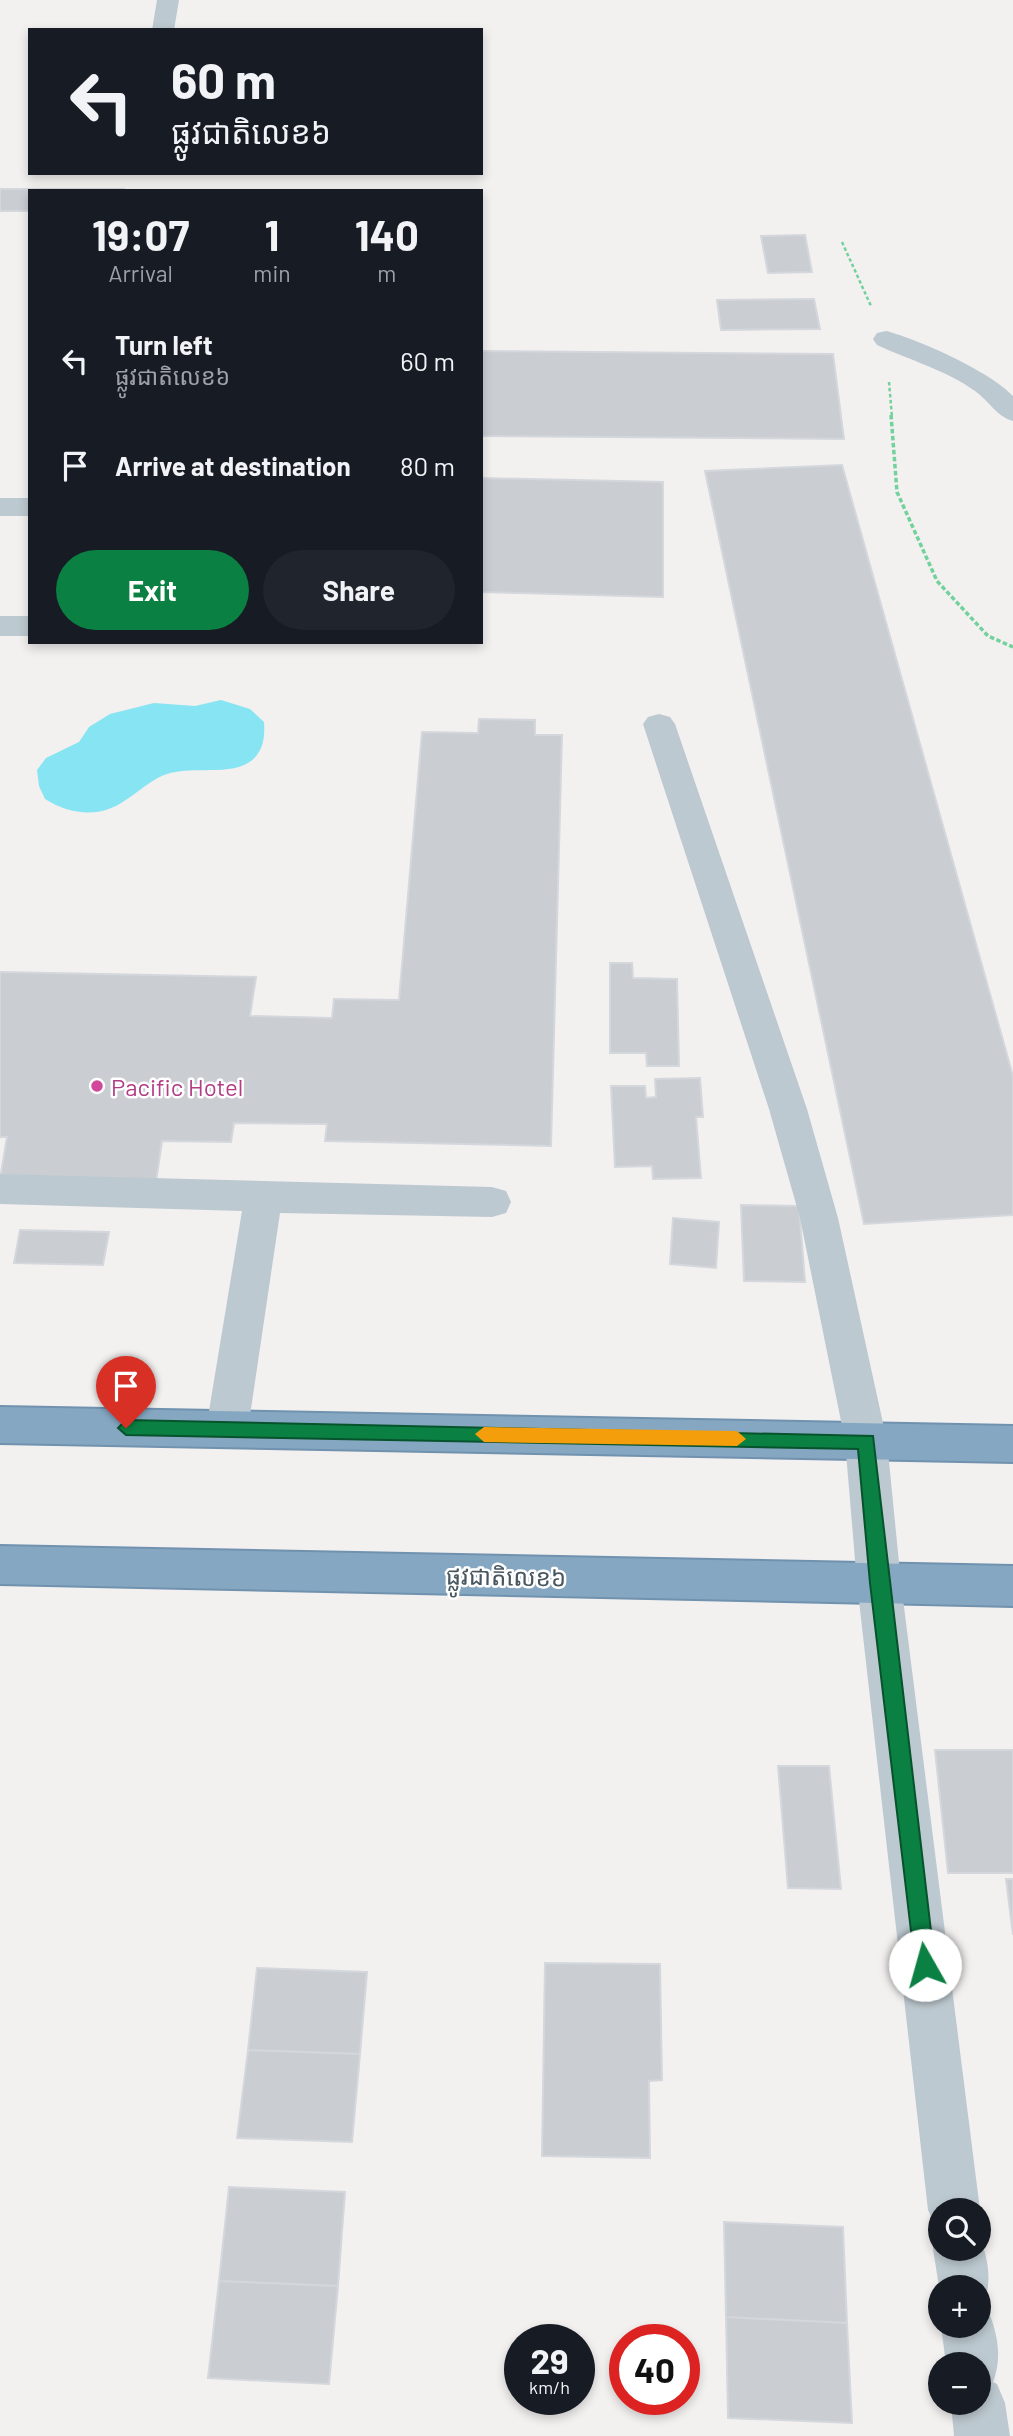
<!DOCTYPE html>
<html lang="en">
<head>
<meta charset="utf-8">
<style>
	body { margin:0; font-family:Barlow,"Noto Sans Khmer",sans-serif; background:#20242c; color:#f1f3f6; height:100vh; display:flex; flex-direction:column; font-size:26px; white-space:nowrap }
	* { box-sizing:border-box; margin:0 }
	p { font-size:23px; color:#9ea1a6 }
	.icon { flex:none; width:38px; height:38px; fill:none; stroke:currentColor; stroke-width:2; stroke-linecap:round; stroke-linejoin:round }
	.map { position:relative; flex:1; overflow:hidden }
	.side { position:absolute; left:28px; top:189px; width:455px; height:455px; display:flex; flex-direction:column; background:#171b24; border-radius:0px; box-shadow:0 4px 10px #0003 }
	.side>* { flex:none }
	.guide { position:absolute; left:28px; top:28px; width:455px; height:147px; border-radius:0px; box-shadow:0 4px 10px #0003; background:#171b24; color:#f1f3f6; overflow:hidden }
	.buttons { position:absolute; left:928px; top:2198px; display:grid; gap:14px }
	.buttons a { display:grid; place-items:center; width:63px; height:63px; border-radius:50%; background:#171b24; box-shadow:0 4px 10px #0003; font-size:35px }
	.speed { position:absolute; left:504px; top:2324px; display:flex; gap:14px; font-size:35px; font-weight:700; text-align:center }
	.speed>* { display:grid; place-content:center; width:91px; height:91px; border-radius:50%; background:#171b24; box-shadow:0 4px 10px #0003; line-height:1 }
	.speed small { font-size:18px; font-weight:400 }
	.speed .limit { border:10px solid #d22; background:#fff; color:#111 }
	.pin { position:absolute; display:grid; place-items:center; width:60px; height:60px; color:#fff; margin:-72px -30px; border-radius:50% 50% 50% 0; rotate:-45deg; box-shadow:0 0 7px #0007 }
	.pin .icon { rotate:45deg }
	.me { position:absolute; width:77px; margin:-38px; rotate:353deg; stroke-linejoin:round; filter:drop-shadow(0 0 5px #0008) }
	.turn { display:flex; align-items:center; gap:24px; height:147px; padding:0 28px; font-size:32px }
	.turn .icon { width:91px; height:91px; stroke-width:2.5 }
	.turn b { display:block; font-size:49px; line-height:60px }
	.eta { display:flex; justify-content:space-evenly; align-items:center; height:119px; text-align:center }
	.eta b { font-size:42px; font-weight:700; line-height:49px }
	.cta { display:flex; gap:14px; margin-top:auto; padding:14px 28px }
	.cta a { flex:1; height:80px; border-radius:42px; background:#0b8043; color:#fff; font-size:28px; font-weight:700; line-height:80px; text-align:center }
	.cta a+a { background:#20242c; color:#f1f3f6 }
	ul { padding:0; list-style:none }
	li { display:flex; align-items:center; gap:21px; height:105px; padding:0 28px }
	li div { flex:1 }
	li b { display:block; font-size:26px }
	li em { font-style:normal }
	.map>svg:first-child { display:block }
</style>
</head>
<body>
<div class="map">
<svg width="1013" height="2436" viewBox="0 0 1013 2436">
	<rect width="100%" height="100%" fill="#f3f0f0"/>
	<!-- water -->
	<path fill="#87e4f2" d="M221,700L250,709L264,722C265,736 264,751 251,761C229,777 193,765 167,774C141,783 126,808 97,812C78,814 61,809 45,799L39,786L37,770L46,758L79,742L89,727L110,714L154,703L195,706Z"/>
	<!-- building -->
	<path fill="#caced3" stroke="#d4d7dc" stroke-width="2" d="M0,189H125L30,191V211H0Z
		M805,235L812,272L768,273L761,236Z
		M814,299L820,329L721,330L717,300Z
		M481,351L833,354L844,439L481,436Z
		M842,465L1013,1076V1215L864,1224L705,471Z
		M481,478L663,482V597L481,592Z
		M479,719L535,720V735H562L551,1146L325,1141L327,1124L234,1123L231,1142L162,1141L156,1182L0,1179L7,1137H0V972L256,977L250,1016L332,1018L334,999L399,1000L422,732L478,733Z
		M610,963H632L633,978L677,979L679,1066H647L646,1053H610Z
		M700,1078L703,1117H696L701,1178L653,1179L652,1166L615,1167L611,1086H645L646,1098L656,1097L655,1079Z
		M741,1205L799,1206L805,1282L744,1281Z
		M673,1218L719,1222L716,1268L670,1264Z
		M20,1230L109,1232L103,1265L14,1263Z
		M935,1750H1013V1873H948Z
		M778,1766H829L841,1889L788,1888Z
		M1006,1879H1013V1935Z
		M545,1963L660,1964L662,2080L649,2081L650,2158L542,2156Z
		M257,1968L367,1972L360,2054L248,2050Z
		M248,2050L360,2054L352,2142L237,2138Z
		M229,2187L345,2192L338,2286L219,2281Z
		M724,2222L843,2227L847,2323L726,2317Z
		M219,2281L338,2286L329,2384L208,2378Z
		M726,2317L847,2323L852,2423L728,2418Z"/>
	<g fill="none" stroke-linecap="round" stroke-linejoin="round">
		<!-- highway casing -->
		<g stroke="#7092ae" stroke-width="4">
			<path id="highway" d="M0,1407L1013,1426V1462L0,1443Z
				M0,1546L1013,1566V1606L0,1584Z"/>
		</g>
		<!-- path-far1 -->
		<path stroke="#72d29c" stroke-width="2.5" stroke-dasharray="3.5 2.5" stroke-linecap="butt" d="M842,242L871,306
			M889,382L892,417"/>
		<!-- path -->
		<path stroke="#72d29c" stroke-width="3.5" stroke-dasharray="4.5 2.5" stroke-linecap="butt" d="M891,415L897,492L937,581L988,636L1013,647"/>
		<!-- minor -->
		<path fill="#bdc9d0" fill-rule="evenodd" d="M157,0H179L174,30H152Z
			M886,331C918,339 991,372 1013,396V421C997,417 989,401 975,391C946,370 909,360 877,345L873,339L877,333Z
			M0,498H30V516H0Z
			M0,616H30V636H0Z
			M659,714L670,717L675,724L807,1109L838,1218L887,1441L901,1583L980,2210L978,2214V2210H940V2230L936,2228L928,2210L857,1583L845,1441L800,1218L769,1109L643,724L648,717Z
			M0,1174L492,1187L506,1191L511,1202L506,1213L492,1217L280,1213L248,1429L242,1442L227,1447L212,1442L206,1429L242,1211L0,1204Z
			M940,2232V2249H978V2232C988,2257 993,2281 983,2305L987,2307C997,2332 1003,2356 993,2382L997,2384L1005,2403L1010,2436H954L951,2403H978V2364H946L941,2326H978V2287H940V2293L933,2249Z"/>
		<!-- highway -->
		<use href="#highway" fill="#85a7c2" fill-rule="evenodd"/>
	</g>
	<!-- route -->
	<path fill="#0b8043" stroke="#07532c" stroke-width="2" d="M126,1420L873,1436L935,1965L932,1972L925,1975L918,1972L915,1965L870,1583L858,1449L126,1435L118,1428Z"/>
	<!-- slow -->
	<path fill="#f59e0b" d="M484,1427L737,1431L746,1439L737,1446L484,1442L475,1434Z"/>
	<!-- markers -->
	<circle fill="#d1479c" stroke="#fff" stroke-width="2.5" cx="97" cy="1086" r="7"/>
	<g text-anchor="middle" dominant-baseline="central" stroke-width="5" stroke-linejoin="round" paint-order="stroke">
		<!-- hotel labels -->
		<g font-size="24" fill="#b23c85" stroke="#fff" text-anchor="start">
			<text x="111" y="1086">Pacific Hotel</text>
		</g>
		<!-- street labels -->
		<g font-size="24" fill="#47565f" stroke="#fff">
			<text transform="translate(506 1576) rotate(1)">ផ្លូវជាតិលេខ៦</text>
		</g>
	</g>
</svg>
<div class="buttons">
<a><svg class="icon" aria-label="search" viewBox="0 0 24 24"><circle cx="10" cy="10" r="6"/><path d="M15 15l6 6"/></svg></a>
<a>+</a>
<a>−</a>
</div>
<div class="speed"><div>29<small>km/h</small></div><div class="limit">40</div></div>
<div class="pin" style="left:126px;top:1428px;background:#d93025"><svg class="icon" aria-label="arrive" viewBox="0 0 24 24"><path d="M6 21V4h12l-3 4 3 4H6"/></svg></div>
<svg class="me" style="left:925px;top:1965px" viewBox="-20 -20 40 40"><circle r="19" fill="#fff"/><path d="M0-13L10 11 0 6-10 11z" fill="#0b8043"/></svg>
<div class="guide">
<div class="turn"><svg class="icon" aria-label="left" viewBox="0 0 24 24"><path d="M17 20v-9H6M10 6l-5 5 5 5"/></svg><div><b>60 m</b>ផ្លូវជាតិលេខ៦</div></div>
</div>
<section class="side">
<div class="eta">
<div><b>19:07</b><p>Arrival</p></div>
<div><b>1</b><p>min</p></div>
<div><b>140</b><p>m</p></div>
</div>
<ul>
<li><svg class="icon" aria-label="left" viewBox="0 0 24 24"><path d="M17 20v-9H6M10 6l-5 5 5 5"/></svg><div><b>Turn left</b><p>ផ្លូវជាតិលេខ៦</p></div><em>60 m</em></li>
<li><svg class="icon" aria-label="arrive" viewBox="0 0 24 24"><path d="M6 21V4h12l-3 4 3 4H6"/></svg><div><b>Arrive at destination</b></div><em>80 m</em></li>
</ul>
<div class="cta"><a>Exit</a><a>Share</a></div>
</section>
</div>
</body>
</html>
